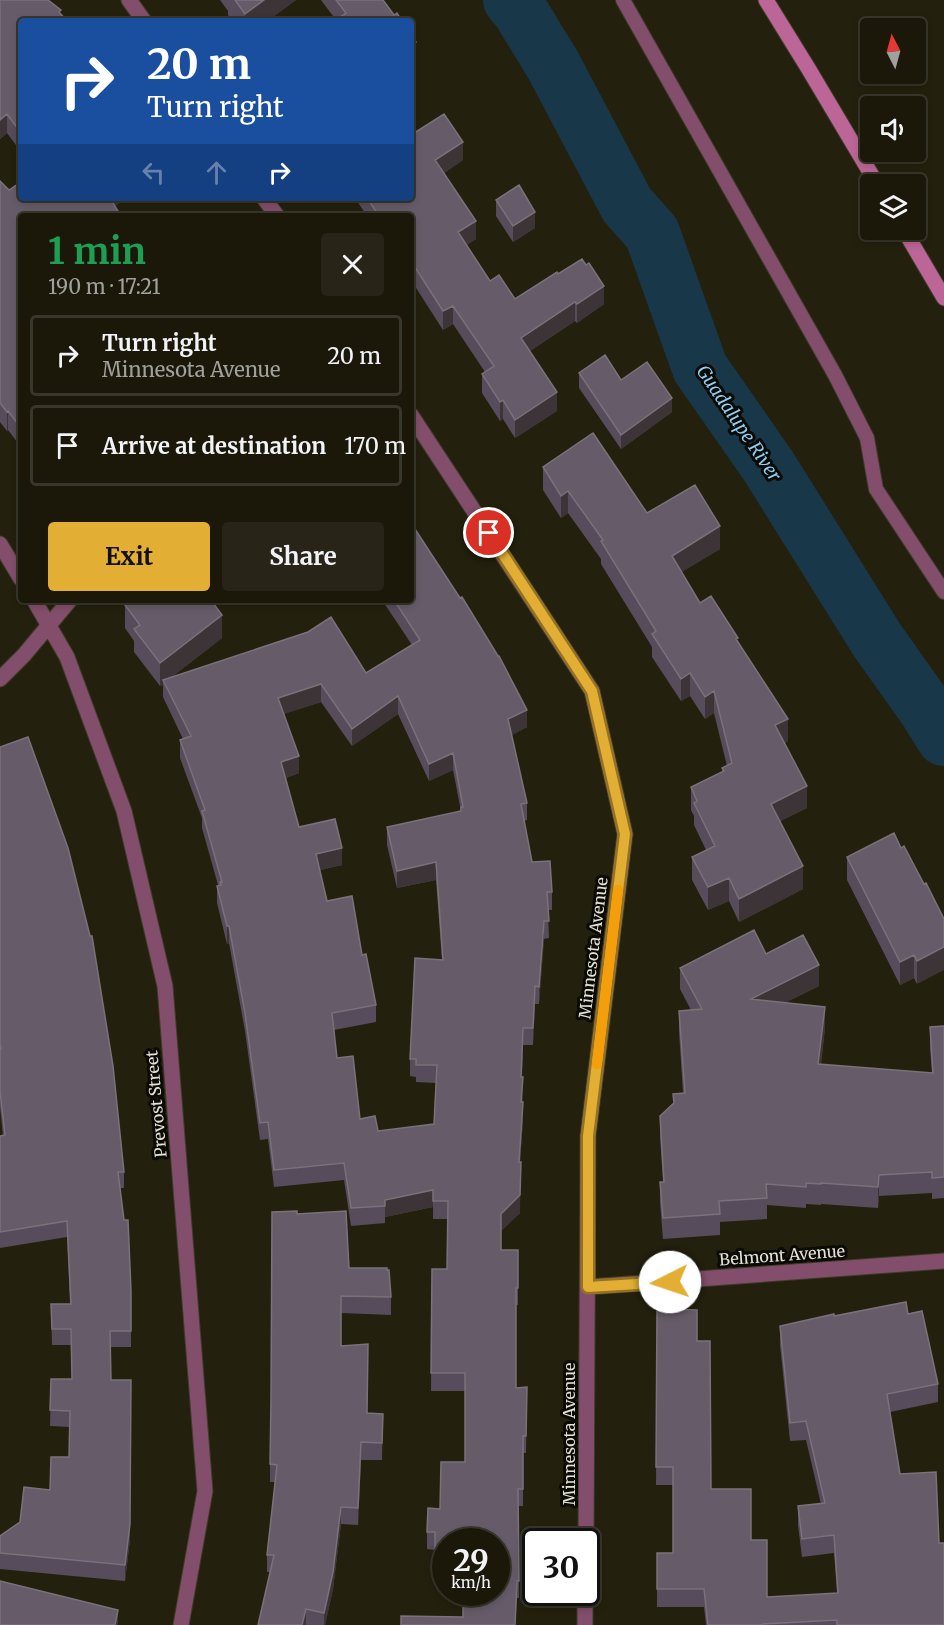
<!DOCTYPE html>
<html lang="en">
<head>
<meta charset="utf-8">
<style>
	body { margin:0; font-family:Merriweather,serif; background:#282518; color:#f1f3f6; height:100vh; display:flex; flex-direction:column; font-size:22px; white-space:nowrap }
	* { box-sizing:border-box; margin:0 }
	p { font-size:20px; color:#a0a09c }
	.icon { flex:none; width:33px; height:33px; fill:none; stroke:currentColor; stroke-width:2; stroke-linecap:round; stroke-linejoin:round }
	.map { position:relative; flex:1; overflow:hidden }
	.side { position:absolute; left:18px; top:213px; width:396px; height:390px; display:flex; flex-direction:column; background:#1b180a; border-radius:6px; box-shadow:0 3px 9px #0003,0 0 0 2px #39372b }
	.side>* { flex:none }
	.hud { position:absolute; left:18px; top:18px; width:396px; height:183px; border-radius:6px; box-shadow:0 3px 9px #0003,0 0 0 2px #39372b; background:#1a4fa0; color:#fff; overflow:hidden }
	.needle { width:39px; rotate:354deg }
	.fabs { position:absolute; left:860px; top:18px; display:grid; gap:12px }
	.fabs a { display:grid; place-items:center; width:66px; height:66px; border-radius:6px; background:#1b180a; box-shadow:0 3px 9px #0003,0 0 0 2px #39372b; font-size:30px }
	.speed { position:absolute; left:432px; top:1528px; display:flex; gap:12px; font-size:30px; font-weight:700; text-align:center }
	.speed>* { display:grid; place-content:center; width:78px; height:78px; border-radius:50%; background:#1b180a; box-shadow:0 3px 9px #0003,0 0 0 2px #39372b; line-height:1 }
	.speed small { font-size:15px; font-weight:400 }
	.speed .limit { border:3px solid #111; border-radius:9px; background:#fff; color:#111 }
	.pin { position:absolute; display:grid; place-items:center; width:51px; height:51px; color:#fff; margin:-26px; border:3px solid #fff; border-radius:50%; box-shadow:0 2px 6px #0007 }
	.me { position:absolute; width:66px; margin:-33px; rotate:266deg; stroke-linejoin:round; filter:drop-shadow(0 0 4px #0008) }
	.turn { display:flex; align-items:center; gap:21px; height:126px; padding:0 30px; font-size:27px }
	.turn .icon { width:78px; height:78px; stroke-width:2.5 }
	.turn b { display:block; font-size:42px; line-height:51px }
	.lanes { display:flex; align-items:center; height:57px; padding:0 30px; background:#0003; justify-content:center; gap:30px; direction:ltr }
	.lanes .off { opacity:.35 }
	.round { display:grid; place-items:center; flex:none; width:63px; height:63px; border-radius:6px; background:#282518 }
	.summary { display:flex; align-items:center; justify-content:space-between; height:102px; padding:0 30px }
	h1 { font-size:36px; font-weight:700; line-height:45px; color:#1e9e55 }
	.primary-button { display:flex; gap:12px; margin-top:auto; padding:12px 30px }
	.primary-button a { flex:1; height:69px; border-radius:6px; background:#e2af34; color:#111; font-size:24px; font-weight:700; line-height:69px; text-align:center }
	.primary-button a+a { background:#282518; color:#f1f3f6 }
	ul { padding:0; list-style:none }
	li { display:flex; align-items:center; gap:18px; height:81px; margin:0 12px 9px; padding:0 18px; border:3px solid #39372b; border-radius:6px }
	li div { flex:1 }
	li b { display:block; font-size:22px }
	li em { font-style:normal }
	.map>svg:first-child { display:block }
</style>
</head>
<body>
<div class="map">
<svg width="944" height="1625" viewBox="0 0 944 1625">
	<rect width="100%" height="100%" fill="#24200e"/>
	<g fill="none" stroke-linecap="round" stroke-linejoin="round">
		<!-- river -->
		<path stroke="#183849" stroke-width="56" d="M511,0L520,11L553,65L627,205L652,233L700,368L769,467L877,640L926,709L944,738"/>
		<!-- lane casing -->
		<g stroke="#3f3b2a" stroke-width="16">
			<path id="lane" d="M623,0L835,375L867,438L876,489L944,592"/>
		</g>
		<!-- street casing -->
		<g stroke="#3f3b2a" stroke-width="17">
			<path id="street" d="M129,0L144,21
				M264,198L277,216
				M411,415L592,691L625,834L588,1136L586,1542
				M0,544L21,579
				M34,600L67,657L124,811L165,986L205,1491L181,1625
				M0,679L24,655L70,600
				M588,1287L944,1261
				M585,1625V1593"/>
		</g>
		<!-- secondary casing -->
		<g stroke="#3f3b2a" stroke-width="17">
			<path id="secondary" d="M766,0L808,68L877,184
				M904,230L944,298"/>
		</g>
		<!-- lane -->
		<use href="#lane" stroke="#834e6b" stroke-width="14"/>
		<!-- street -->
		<use href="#street" stroke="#834e6b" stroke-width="15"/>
		<!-- secondary -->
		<use href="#secondary" stroke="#bb6696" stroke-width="15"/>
	</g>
	<!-- wall -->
	<path fill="#574c5b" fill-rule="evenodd" d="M0,0L61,14L21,21V152L7,133L0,139Z
		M220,0H296L267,21H233L228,15V11Z
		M321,0H383L394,15L402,21L336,20Z
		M411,135L463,160L444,173L476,239L466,245L490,281L515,299L558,274L604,304L577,323L575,321L530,351L557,411L515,438L503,419L500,421L482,393V374L485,372L453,324L443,330L411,280V216H367L355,198H411Z
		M0,181L9,190L21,198H127L115,206L21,216V447L8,430L7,431L0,422Z
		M496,200L535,228L513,242L496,216Z
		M579,373L621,380L672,412L621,449L579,388Z
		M543,467L647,513L720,549L681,572L700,603L738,643L788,741L785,743L807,808L780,821L803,889L739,922L729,901L708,910L692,880V857L706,850L694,825V816L691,810V787L722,772V768L727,766L714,713L705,719L690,696L681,701L652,657V647L601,564V559L568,513L561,518L543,490Z
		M411,523L527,727L512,735L527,803V820L524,821L532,862L552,892V910H548L549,938L544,939L539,1004H535L533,1045H523L522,1077L523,1120L520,1162V1213L501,1231V1250H518V1305H516V1388L527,1387L526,1453H523V1506H518L519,1598H517L515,1625H401L463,1617L496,1593L446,1542V1582H435V1550L427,1549V1532L465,1462V1391H431L432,1269H447L448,1219H433V1207L385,1217V1223L351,1226L344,1180L274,1187L268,1139L260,1140L245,1031L229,943L227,944L217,903V886L218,885L202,828V818L180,758V740L183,739L163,697V685L160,686L134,652V641L125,628V605L222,638L173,676L366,673L412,645L382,600H411ZM321,702L352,746L398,714L429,781L453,770L461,811L387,827V845L397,888L436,880L442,960L410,1059V1076L416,1077V1082L436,1083L434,1124L378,1131L360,1119L337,1058L334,1030L376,1022V1005L362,955L327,901L320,870L342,865L299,827L286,778L299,773L283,714Z
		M0,747L124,1172V1188H120L131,1291V1347H110L111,1380L130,1540L125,1581L0,1569V1536L20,1522L50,1490L69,1457L70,1427L50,1426L51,1379H72L71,1345H52L51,1304H70L67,1237L0,1248V1136H3L0,1107Z
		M901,848L924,884L917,984L914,978L900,985L847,880V857Z
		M680,968L819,986L786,1002L825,1028L821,1064L932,1073L930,1048V1027L944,1026V1198L932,1199V1193L879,1196L878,1208L821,1204V1205L806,1204V1208L767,1205V1219L720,1222V1235L663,1239L660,1203V1182H663L660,1137V1116L683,1093L679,1032V1011L691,1010L680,989Z
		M297,1214L349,1268L391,1297V1315L341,1313V1346L368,1413L383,1414L382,1460H361L358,1525L341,1524L333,1589L325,1625H258L270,1572H267V1555L275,1482H270V1464Z
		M657,1309L697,1341L711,1489L751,1540L767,1597L837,1593L834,1553L802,1557L798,1525V1506L821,1504L806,1440L790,1441L780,1345V1326L834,1316L908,1314L938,1384V1402L890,1412L900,1474L939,1543L944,1625H706L704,1607H657V1553H673V1485H656Z"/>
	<!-- shaded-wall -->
	<path fill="#3c3437" d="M264,0H296L267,21H245V14Z
		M416,42V61L411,64V45Z
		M7,114V133L0,139V120Z
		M463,142V160L435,179V160Z
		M106,198H127L106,212Z
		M535,212V228L513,242V226Z
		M476,221V239L458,251V232Z
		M604,286V304L577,323V304Z
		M575,302V321L521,357V338Z
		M453,306V324L443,330V311Z
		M557,392V411L515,438V420Z
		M672,398V412L621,449V435Z
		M503,400V419L500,421V402Z
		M8,411V430L7,431V412Z
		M568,491V513L561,518V496Z
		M720,526V549L672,578V556Z
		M222,615V638L164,683L163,680V685L160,686V663Z
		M690,673V696L681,701V679Z
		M321,684V702L278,716V698Z
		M714,691V713L705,719V697Z
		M398,696V714L352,746V729Z
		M527,710V727L508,737V719Z
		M788,719V741L775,747V725Z
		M453,753V770L429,781V764Z
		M299,756V773L281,780V762Z
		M807,786V808L771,826V804Z
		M342,848V865L316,871V854Z
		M436,862V880L397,888V871Z
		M803,866V889L739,922V899Z
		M729,878V901L708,910V887Z
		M544,921V939L539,1004V987Z
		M227,926H229V943L227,944Z
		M944,947V970L917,984V961Z
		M914,955V978L900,985V962Z
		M819,965V986L751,1020V999Z
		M535,986V1004L533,1045V1028Z
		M825,1007V1028L818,1085V1064Z
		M523,1028V1045L521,1094V1077Z
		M523,1102V1120L519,1179V1162Z
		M521,1162L520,1213L501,1231V1214Z
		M879,1175V1196L878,1208V1187Z
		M433,1190V1207L385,1217V1200Z
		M131,1396L130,1540L125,1581V1565Z
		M361,1442V1460L358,1525V1508Z
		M341,1507V1524L333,1589L325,1625H324V1613Z
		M517,1581V1598L515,1625V1606Z
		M306,1609V1625H302Z
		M118,1610V1625H115Z"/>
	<!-- building -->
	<path fill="#665c69" stroke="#7a717a" stroke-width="1.5" fill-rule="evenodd" d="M0,0H48L61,10L59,12L67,21H21V133L7,114L0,120Z
		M235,0H264L245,14Z
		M336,0H383L394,15L397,13L402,21H334L346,13Z
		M411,35L416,42L411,45Z
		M444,114L463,142L435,160L476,221L458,232L490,281L499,275L515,299L557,272L558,274L582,259L586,265L589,263L604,286L577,304L575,302L521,338L557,392L515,420L503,400L500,402L482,374L494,366L453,306L443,311L411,261V216H379L367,198H411V135Z
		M0,181L9,190L21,182V198H110L121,216H21V428L8,411L7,412L0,403Z
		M519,185L535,212L513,226L496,200Z
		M198,213L216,215V216H194Z
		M605,355L621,380L647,362L672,398L621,435L579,373Z
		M593,433L647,513L695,485L720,526L672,556L700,603L711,596L738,638L736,639L788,719L775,725L807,786L771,804L803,866L739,899L729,878L708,887L692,857L715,846L694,803L697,801L691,787L724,771L722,768L732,763L714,691L705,697L690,673L681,679L652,634L656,631L601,541L603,540L568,491L561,496L543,467Z
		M411,523L460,598L462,597L498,656H499L527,710L508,719L527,803L521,804L532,862L550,861L552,892H547L549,921H544L539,987L535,986L533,1028H523L521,1077H523L521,1102H523L519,1162H521L520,1195L501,1214V1250H518V1288H516V1388L527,1387L526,1436H523V1489H518L519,1581H517L515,1625H401V1616L463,1617V1593H496V1542H446V1565H435V1532H427L428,1508L440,1509L441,1462H465V1373H431L432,1269H447L448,1201H433V1190L385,1200V1206L351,1208L344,1163L274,1170L268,1122L260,1123L245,1013L229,926H227L217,886L221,885L220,882H222L202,811L205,810L180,740L191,736L163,680L308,632L331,617L366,673L420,640L394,600H411ZM321,684L352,729L398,696L429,764L453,753L463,807H461V811L387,827L397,871L436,862L443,960L415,958L410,1059H416V1065H437L434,1124L378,1131L375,1116L360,1119L353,1056L337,1058L332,1013L376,1005L366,954L362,955L352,896L327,901L316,854L342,848L335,819L299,827L281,762L299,756L278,698Z
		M131,600H211L222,615L160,663L134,629L140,625L125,605Z
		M28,737L68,848L90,936H92L113,1066L124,1172H118L124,1220H128L131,1291V1331H110L111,1380H131L130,1524L125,1565L0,1553V1536L20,1522L24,1487L50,1490L51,1457H69L70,1411L50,1410L51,1379H72L71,1329H52L51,1304H71L67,1221L0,1232V1136L5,1135L0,1091V1049H1L0,1044V747Z
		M894,833L901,848L904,846L924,884L926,883L944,919V947L917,961L914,955L900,962L847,857Z
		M754,930L766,954L803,935L819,965L751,999L825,1007L818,1064L933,1073L930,1027L944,1026V1177L932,1178V1172L879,1175L878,1187L821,1183V1184L806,1183V1187L766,1184L767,1198L719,1201L720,1214L663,1218L660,1182H664L660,1116L674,1103L673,1094L685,1093L679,1011L702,1009L680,968Z
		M297,1211V1214L346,1211L349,1268H387V1270H389L391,1297L341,1296V1346L368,1344L367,1413L383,1414L382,1443L361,1442L358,1508L341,1507L333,1572L324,1613L306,1609L302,1625H258L274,1555H267L277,1465L270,1464L271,1399L272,1212Z
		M906,1302L908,1314L922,1311L938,1384L887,1394L900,1474L936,1472L939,1543H944V1625H837V1620L763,1624V1625H708L704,1589H657V1553H673V1467H656L657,1309L697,1310V1341H710L711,1489H751V1540H767V1597L838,1593L834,1535L802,1539L798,1506L825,1503L806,1421L790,1423L780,1326L834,1314V1316Z
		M0,1581L118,1610L115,1625H0Z"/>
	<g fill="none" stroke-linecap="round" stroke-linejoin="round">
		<!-- route casing -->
		<g stroke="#937222" stroke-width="15">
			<path id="route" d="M489,533L592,691L625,834L588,1136V1287L670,1282"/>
		</g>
		<!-- route -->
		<use href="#route" stroke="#e2af34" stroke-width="10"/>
		<!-- slow -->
		<path stroke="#f59e0b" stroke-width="10" d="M597,1064L618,890"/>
	</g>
	<g text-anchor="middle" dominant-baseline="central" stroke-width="6" stroke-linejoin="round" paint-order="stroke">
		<!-- street labels -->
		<g font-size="16" fill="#e4e2d7" stroke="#0b0a04">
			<text transform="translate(593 948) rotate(-83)">Minnesota Avenue</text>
			<text transform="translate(156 1104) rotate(-95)">Prevost Street</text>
			<text transform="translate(782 1255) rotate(-4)">Belmont Avenue</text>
			<text transform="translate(569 1434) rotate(-90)">Minnesota Avenue</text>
		</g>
		<!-- water labels -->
		<g font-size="18" font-style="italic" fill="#8ad0f9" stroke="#0b0a04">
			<text transform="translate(739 423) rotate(56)">Guadalupe River</text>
		</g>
	</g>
</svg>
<div class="fabs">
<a><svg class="needle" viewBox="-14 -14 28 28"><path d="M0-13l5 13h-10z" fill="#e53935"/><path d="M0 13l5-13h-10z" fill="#a0a09c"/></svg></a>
<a><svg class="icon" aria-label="sound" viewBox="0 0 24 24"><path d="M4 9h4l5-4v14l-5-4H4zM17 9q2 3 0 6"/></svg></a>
<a><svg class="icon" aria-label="layers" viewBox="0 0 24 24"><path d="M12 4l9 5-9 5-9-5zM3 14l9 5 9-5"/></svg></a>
</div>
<div class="speed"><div>29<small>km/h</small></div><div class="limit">30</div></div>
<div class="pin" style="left:489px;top:533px;background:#d93025"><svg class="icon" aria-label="arrive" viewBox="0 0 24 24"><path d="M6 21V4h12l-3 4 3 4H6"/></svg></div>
<svg class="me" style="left:670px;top:1282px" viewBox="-20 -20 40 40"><circle r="19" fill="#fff"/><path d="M0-13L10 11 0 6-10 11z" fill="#e2af34"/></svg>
<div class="hud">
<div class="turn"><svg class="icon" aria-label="right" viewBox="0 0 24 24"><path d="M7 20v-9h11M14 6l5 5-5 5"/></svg><div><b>20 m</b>Turn right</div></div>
<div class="lanes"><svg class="icon off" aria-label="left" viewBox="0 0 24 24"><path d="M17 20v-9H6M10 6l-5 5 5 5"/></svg><svg class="icon off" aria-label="ahead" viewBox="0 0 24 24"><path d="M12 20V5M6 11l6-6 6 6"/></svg><svg class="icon" aria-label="right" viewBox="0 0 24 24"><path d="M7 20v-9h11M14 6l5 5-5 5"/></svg></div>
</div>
<section class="side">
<div class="summary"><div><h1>1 min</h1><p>190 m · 17:21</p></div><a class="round"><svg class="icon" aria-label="close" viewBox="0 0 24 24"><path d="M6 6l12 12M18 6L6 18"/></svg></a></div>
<ul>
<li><svg class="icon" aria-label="right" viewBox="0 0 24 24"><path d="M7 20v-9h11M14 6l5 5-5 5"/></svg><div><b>Turn right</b><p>Minnesota Avenue</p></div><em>20 m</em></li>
<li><svg class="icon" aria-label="arrive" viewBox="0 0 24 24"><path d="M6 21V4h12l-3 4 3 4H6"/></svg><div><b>Arrive at destination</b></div><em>170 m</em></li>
</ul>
<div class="primary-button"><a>Exit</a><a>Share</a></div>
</section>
</div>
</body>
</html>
